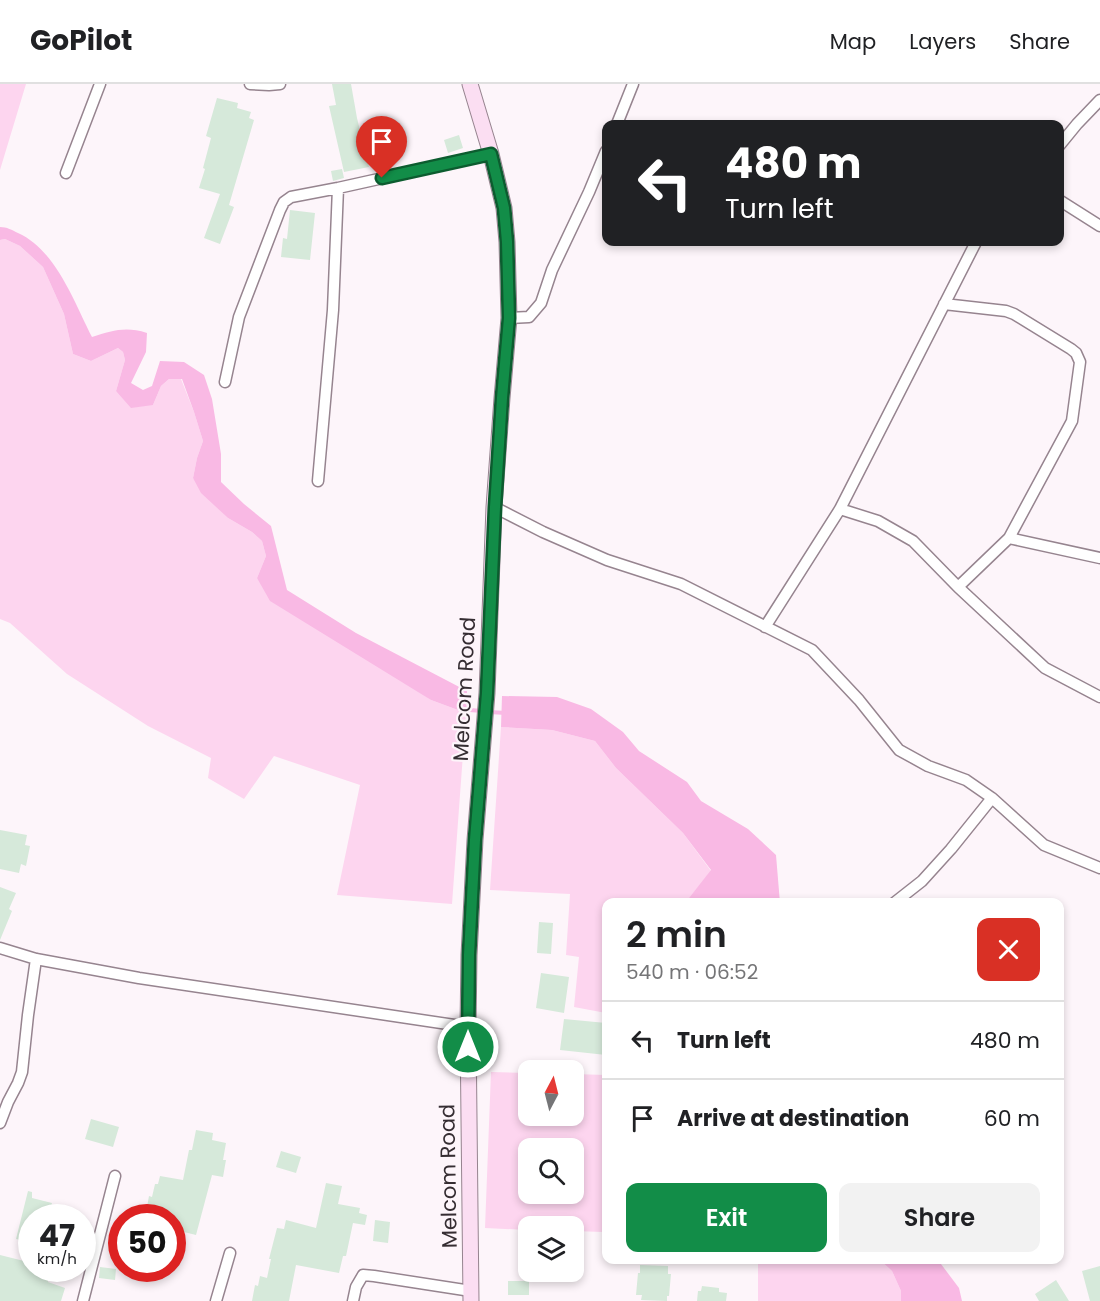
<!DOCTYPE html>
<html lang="en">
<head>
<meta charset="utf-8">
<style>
	body { margin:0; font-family:Poppins,sans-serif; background:#f2f2f2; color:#202124; height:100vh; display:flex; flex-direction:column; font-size:22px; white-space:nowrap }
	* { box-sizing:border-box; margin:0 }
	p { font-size:20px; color:#757577 }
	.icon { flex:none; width:33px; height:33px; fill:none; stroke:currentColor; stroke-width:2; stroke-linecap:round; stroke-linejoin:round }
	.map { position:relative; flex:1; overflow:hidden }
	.panel { position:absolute; left:602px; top:814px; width:462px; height:366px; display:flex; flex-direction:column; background:#fff; border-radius:12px; box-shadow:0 3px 9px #0003 }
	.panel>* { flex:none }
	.guide { position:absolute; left:602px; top:36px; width:462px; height:126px; border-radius:12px; box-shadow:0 3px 9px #0003; background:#202124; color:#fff; overflow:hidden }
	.needle { width:39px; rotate:7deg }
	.buttons { position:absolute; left:518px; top:976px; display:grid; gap:12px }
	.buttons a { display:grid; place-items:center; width:66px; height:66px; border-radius:12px; background:#fff; box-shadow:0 3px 9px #0003; font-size:30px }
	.speed { position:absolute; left:18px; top:1120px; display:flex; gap:12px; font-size:30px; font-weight:700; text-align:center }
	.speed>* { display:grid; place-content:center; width:78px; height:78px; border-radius:50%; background:#fff; box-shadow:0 3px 9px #0003; line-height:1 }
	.speed small { font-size:15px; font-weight:400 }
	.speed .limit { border:9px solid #d22; background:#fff; color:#111 }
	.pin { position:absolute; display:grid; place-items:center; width:51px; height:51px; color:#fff; margin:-62px -26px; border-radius:50% 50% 50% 0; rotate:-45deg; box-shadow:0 0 6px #0007 }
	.pin .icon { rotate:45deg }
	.me { position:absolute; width:66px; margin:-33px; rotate:0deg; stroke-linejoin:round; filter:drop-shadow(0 0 4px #0008) }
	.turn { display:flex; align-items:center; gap:21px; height:126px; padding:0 24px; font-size:27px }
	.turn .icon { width:78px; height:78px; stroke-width:2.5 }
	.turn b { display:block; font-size:42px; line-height:51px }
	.round { display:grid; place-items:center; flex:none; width:63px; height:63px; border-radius:12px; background:#f2f2f2 }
	.overview { display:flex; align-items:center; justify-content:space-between; height:102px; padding:0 24px }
	h1 { font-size:36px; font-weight:600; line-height:45px }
	.cta { display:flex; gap:12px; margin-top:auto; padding:12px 24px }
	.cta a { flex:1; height:69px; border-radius:12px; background:#128d48; color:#fff; font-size:24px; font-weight:600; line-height:69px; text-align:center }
	.cta a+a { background:#f2f2f2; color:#202124 }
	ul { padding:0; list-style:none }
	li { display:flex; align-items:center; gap:18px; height:78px; padding:0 24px; border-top:2px solid #e0e0e0 }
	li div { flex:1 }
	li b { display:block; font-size:22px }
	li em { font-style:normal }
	header { display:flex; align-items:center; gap:36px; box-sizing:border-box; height:84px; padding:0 30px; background:#fff; border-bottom:2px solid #e0e0e0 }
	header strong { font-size:28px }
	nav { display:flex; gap:33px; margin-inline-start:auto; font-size:21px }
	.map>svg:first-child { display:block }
</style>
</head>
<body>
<header>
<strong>GoPilot</strong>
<nav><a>Map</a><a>Layers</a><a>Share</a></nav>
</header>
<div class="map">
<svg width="1100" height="1217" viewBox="0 0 1100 1217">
	<rect width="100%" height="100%" fill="#fdf5fa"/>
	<!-- green -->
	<path fill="#fdd5ef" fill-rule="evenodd" d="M0,0H26L0,86Z
		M5,155L20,162L43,183L64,230L73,270L91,277L118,264L123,268L125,276L116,307L153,321L161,302L169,295H181L194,328L203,357L197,374L193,394L228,434L252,448L262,457L266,472L257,494L431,616L466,629L452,820L337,811L360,701L274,672L244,715L208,694L211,674L148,642L67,590L10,539L0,535V156Z
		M501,643L552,646L595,657L616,684L683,749L711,787L685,819H606V929L574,923L579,873L566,871L570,810L490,806Z
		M491,988L528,989V1032H573V990L606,991V1097L603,1148L573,1147V1143H528V1146L485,1144ZM528,1065H573V1110H528Z
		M758,1176H880L892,1187L901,1207V1217H758Z"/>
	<!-- water -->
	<path fill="#f9b9e4" d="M0,143C7,143 12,146 18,149C56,166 74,218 92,253C112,247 125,242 147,249L146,268L131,299L143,306L152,302L160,277L184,278L204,291L212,315L221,370V398L244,420L271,442L287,506L356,549L467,607L466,629L431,616L270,517L257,494L266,472L262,457L252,448L228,434L201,409L193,394L197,374L203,357L194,328L182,295H169L161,302L153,321L131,324L116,307L125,276L123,268L118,264L91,277L73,270L64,230L43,183L20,162L5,155L0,156Z
		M502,612L557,613L591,625L623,648L639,667L687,698L701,717L748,745L776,771L780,819H685L711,786L683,749L616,684L595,657L552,646L501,643Z
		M880,1176H938L959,1204L962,1217H901V1207L892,1187Z"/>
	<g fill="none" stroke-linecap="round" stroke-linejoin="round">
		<!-- stream -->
		<path stroke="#f9b9e4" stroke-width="4" d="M463,622L470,626L482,627
			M489,628L506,629"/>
	</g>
	<!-- building -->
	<path fill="#d6e9da" d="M332,0H351L357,34L369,83L344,88L329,22L336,21Z
		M217,14L238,19L237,24L251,28L249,34L254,36L229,121L234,123L220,160L204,154L220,110L199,104L205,85L203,84L211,54L206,52Z
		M459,51L463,64L448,69L444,56Z
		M342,85L344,94L333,97L331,87Z
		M290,126L315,129L310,176L281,173L283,154L287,155Z
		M0,746L27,751L25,761L30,762L26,782L21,780L19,789L0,785Z
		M0,803L16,809L9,825L12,827L0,856Z
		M539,838L553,839L551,870L537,869Z
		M541,889L569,893L564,929L536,924Z
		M564,935L606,939V971L560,966Z
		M91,1035L119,1043L113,1063L85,1055Z
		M196,1046L213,1049L212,1056L226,1059L223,1076H226L223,1093L212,1091L196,1151L172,1145L175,1134H145L149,1112L152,1113L155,1100H158L160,1092L183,1096L189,1066H192Z
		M281,1067L301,1073L296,1089L276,1083Z
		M326,1099L342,1102L338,1120L360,1124L359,1129L367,1131L365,1141L353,1139L346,1172H343L339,1189L296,1181L289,1217H252L255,1201L258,1202L260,1192L267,1194L271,1175H269L277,1144L284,1145L286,1136L316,1144Z
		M28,1107L32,1108V1114L52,1119L48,1134H32V1158L16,1155Z
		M375,1136L390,1138L388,1159L373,1157Z
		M0,1171L32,1179V1185H51L48,1198L65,1204L61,1217H0Z
		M640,1181L668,1182V1190H671L669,1212H667V1217L641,1216L642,1211H636L638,1189H640Z
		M1100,1182V1217H1090L1082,1187Z
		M100,1183L116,1185L115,1196L99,1194Z
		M1056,1196L1069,1217H1039L1035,1210Z
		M508,1197H529V1211H508Z
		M702,1202L719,1204V1208L727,1209L726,1217H697L698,1207H701Z"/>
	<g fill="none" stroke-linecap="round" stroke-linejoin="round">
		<!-- street casing -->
		<g stroke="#96848f" stroke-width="13">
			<path id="street" d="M250,0L269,1L280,0
				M617,40L633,0
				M1059,62L1077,40L1100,16
				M66,89L100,0
				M1059,116L1100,142
				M944,220L1006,227L1014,230L1071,265L1076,269L1080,278L1072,337L1009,454L958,503
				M509,234L529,233L541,219L552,186L589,108L606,67
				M225,298L239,233L280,126L284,118L291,113L338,104L491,70
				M318,397L333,226L338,104
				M494,423L543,448L607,476L681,500L812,566L859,616L899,666L928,682L966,696L992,714L1044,761L1100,784
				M840,425L878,437L913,457L958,503L1045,584L1100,613
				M1009,454L1100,474
				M765,543L840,425L976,158
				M894,819L922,797L951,765L992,714
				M0,864L36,875L139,894L468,943
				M0,1039L8,1018L18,999L22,988L28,931L36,875
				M83,1217L115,1092
				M216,1217L230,1169
				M353,1217L356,1203L363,1191L374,1192L471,1207"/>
		</g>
		<!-- secondary casing -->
		<g stroke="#96848f" stroke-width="17">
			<path id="secondary" d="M470,0L491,70L504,124L507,158L509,234L502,314L494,423L487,609L475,756L469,871L468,943L471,1217"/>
		</g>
		<!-- street -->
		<use href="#street" stroke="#fff" stroke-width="10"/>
		<!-- secondary -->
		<use href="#secondary" stroke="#fbdef2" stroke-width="15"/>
	</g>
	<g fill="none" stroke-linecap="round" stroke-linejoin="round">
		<!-- route casing -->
		<g stroke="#0c5c2f" stroke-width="15">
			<path id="route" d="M382,94L491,70L504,124L507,158L509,234L502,314L495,423L487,609L475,756L469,871L468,963"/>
		</g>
		<!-- route -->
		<use href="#route" stroke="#128d48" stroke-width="10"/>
	</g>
	<g text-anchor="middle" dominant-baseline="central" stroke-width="4.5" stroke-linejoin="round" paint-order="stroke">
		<!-- street labels -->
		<g font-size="21" fill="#352d32" stroke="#fdf5fa">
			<text transform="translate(464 605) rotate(-87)">Melcom Road</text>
			<text transform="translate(448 1092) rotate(-91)">Melcom Road</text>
		</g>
	</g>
</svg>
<div class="buttons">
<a><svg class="needle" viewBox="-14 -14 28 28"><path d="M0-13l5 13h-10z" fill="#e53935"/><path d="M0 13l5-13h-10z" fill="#757577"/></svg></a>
<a><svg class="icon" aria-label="search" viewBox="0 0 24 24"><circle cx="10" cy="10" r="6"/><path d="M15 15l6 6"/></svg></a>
<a><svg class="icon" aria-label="layers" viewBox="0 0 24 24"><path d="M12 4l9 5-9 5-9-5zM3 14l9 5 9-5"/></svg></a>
</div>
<div class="speed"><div>47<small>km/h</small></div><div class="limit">50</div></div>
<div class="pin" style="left:382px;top:94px;background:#d93025"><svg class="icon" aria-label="arrive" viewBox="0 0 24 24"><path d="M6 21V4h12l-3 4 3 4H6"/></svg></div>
<svg class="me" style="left:468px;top:963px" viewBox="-20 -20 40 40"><circle r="17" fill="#128d48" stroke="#fff" stroke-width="3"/><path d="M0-11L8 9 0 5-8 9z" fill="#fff"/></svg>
<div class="guide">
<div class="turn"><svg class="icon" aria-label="left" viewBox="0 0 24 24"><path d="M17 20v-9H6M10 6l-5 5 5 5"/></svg><div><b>480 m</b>Turn left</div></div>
</div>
<section class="panel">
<div class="overview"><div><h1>2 min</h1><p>540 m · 06:52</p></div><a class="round" style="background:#d93025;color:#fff"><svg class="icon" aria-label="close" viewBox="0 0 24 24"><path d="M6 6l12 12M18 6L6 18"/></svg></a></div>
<ul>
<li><svg class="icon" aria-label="left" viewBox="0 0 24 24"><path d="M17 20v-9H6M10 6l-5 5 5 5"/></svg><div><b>Turn left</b></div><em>480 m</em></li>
<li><svg class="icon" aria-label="arrive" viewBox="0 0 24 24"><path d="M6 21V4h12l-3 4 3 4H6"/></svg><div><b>Arrive at destination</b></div><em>60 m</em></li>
</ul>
<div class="cta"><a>Exit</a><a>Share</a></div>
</section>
</div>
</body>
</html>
